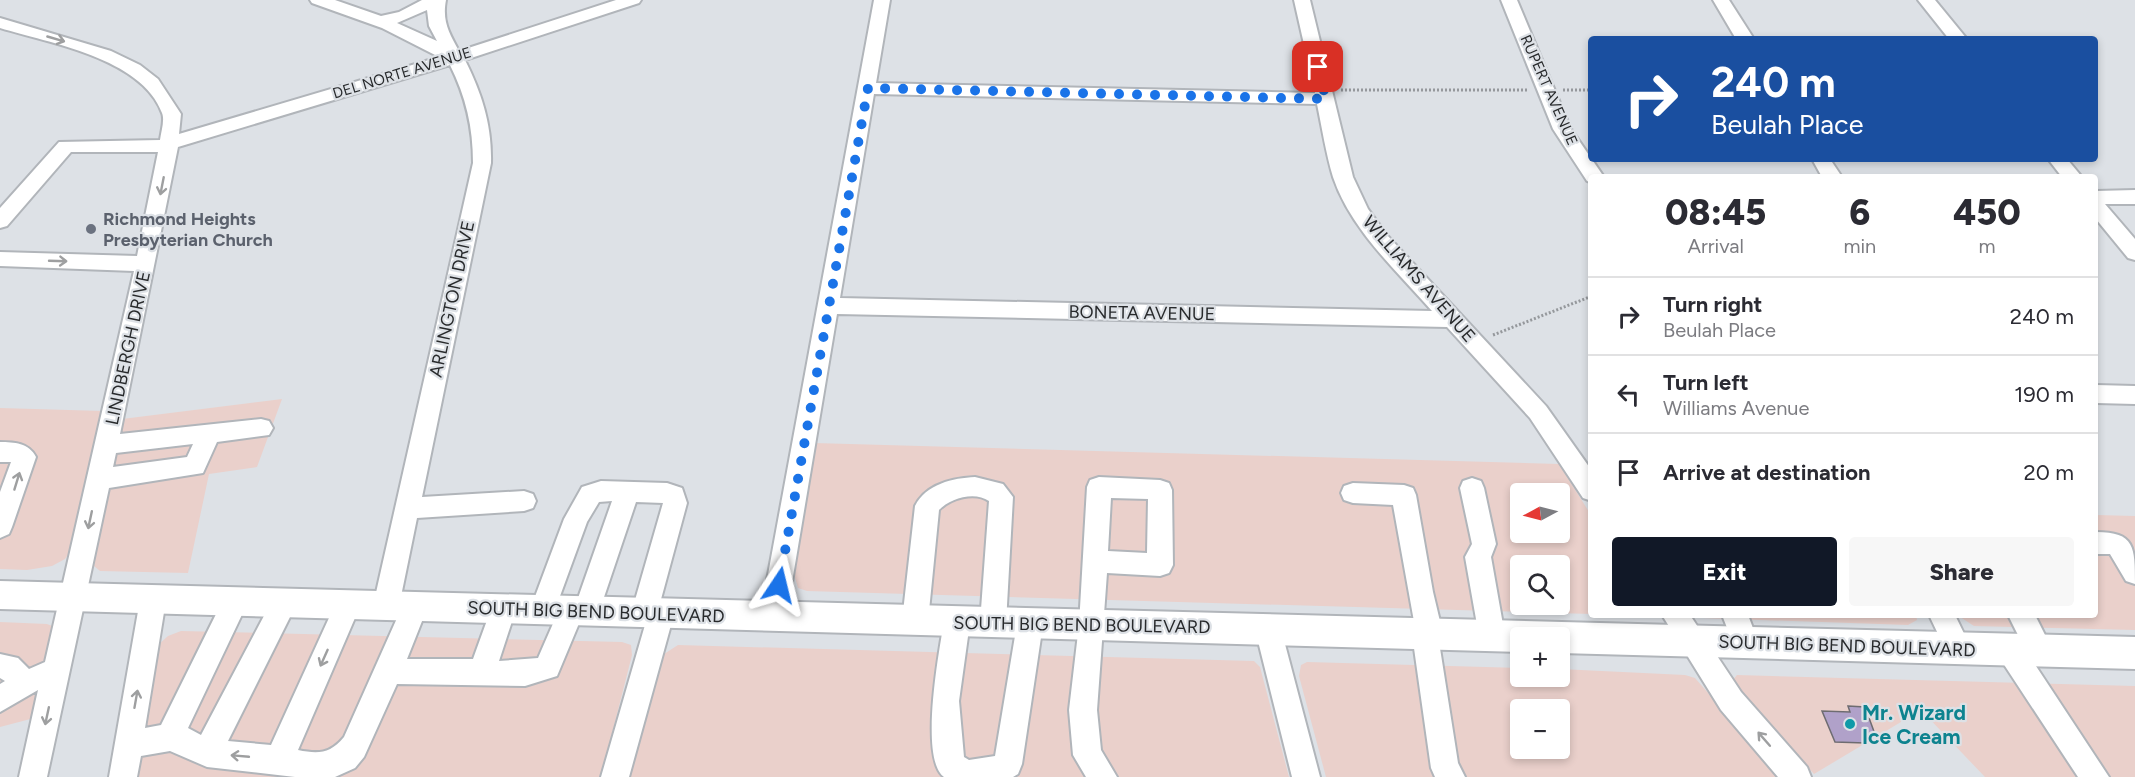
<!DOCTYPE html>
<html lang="en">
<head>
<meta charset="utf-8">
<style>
	body { margin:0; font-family:Figtree,sans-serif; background:#f7f7f7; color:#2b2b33; height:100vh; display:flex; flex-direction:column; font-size:22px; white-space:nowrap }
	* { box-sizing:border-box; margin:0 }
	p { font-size:20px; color:#7c7c81 }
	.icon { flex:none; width:33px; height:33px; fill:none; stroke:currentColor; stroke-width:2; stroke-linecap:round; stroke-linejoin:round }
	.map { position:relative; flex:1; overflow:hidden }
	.drawer { position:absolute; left:1588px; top:174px; width:510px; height:444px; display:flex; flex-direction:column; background:#fff; border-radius:6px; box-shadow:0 3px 9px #0003 }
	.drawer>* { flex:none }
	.top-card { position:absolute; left:1588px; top:36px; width:510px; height:126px; border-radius:6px; box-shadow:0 3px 9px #0003; background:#1a4fa0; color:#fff; overflow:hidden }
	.needle { width:39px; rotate:263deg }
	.buttons { position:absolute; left:1510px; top:483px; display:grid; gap:12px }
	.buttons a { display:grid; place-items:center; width:60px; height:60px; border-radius:6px; background:#fff; box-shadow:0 3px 9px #0003; font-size:30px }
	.pin { position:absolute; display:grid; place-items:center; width:51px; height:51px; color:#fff; margin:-26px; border-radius:12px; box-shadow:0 3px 9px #0006 }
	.me { position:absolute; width:66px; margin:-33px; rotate:10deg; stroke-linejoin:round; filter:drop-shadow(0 0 4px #0008) }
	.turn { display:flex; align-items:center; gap:21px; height:126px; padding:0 24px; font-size:27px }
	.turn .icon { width:78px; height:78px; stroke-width:2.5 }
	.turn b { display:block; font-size:42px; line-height:51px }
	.eta { display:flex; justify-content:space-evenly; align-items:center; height:102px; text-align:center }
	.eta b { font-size:36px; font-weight:800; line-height:42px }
	.cta { display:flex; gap:12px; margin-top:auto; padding:12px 24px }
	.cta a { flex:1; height:69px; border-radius:6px; background:#111827; color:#fff; font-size:24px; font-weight:800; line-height:69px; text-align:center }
	.cta a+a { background:#f7f7f7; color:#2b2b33 }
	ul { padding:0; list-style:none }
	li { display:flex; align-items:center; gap:18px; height:78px; padding:0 24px; border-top:2px solid #e1e1e2 }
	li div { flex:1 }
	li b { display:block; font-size:22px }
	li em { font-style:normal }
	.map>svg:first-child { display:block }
</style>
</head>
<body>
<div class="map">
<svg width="2135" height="777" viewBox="0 0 2135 777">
	<rect width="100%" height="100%" fill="#dde1e6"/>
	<!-- commercial -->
	<path fill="#ead0cb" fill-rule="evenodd" d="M282,399L257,467L209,474L188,573L100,571L94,566L122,419Z
		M0,408L103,411L74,546L65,559L52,566L27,570L0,569Z
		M814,443L1559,464L1591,515V614L807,591L798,588L793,571ZM1521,494H1560V532H1521ZM1521,566H1560V604H1521Z
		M2096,515L2135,516V630L1974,626L1957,615H2096Z
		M1693,615H1916L1917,620L1908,625L1703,618Z
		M0,622L47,624L55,627L38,717L0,727Z
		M181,631L622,642L631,645L632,655L601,777H137L155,656L158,645L168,636Z
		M678,645L1254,661L1260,667L1289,777H629L661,656Z
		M1307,662L1521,668V676H1560V669L1685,675L1695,678L1782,777H1326L1299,676L1301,665ZM1521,710H1560V748H1521Z
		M1737,675L2135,686V777H1985L1921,710L1814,774L1736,690L1732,681Z"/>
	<!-- building -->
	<path fill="#b0a1c9" stroke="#6e6c71" stroke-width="1.5" d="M1848,706L1865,707L1876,737L1865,739V743L1835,742L1822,711L1850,712Z"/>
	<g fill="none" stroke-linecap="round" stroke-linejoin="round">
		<!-- minor casing -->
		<g stroke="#b1b5ba" stroke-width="4">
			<path id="minor" d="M310,0H335L381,16L399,12L422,0H446C442,21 449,33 459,51L616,0H641L639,3L465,60C482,94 492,125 491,163L422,497L524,491L533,494L536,501L533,508L524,511L417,518L399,606L395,614L386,618L377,614L373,606L473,163C473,127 466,97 450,65L178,147L120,434L261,419L269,421L273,428L269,435L217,442L203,473L109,488L47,777H19L38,690L0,712V684L5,681L0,678V654L18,658L29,669L45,662L134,271L0,266V252L137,256L158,152H71L7,226L0,228V208L59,142L160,140C161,132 165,120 162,113C142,58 49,43 0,28V18L111,51L140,65L158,79L181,114L179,134L439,57L382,28L312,3ZM427,10L429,26L437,41L397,23ZM193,444L187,457L113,467L116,453Z
				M874,0H890L876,83L1315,93L1294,0H1310L1353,177L1368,209L1387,235L1546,406L1592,471V501L1583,498L1530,418L1447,327L837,314L786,618L782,626L773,630L764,626L760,618ZM874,94L1317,104C1322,128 1326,154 1333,177C1351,230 1396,270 1432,311L840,298Z
				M1501,0H1517L1571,129L1604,177H1592V183L1587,181L1553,129Z
				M1713,0H1729L1754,39H1736Z
				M1918,0H1935L1967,39H1949Z
				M1812,159H1830L1842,177H1822Z
				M2048,159H2067L2082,177H2062Z
				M2135,190V204H2105L2135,239V260L2128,258L2096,219V191Z
				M2096,385L2135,386V404L2096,403Z
				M0,442C14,442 29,443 36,457L12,527L9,534L0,538V492L11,462H0Z
				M975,477L1003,484L1013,497L1006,623L1002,631L993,635L984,631L980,623L989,501C975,491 950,498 939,510L928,621L924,629L915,633L906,629L902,621L915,506C926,484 953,478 975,477Z
				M1099,477L1160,480L1169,483L1172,490L1173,565L1169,573L1160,576L1107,573L1097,710L1101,750L1117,777H1086L1073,755L1069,710L1079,625L1087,487L1090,480ZM1111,498L1148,499L1147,553L1108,551Z
				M1472,478L1481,481L1484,488L1496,544L1491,557L1505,636L1501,644L1492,648L1483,644L1479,636L1465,557L1472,544L1460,488L1463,481Z
				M601,481L667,483L682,488L687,503L660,603L670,606L674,614L629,777H601L645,625L635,622L631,614L663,503L636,502L599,612L595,620L586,624L580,621L557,676L525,686L397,684L364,757L355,768L335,777H295L207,767L170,751L141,756L137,777H109L140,600L144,592L153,588L162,592L166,600L145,728L161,725L226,594L235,590L244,594L248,602L188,728L201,735L275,595L284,591L293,595L297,603L228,741L271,745L339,596L348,592L357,596L361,604L298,750C318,754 330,754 344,737L406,598L415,594L424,598L428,606L407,659H473L494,601L503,597L512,601L516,609L499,661L538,658L562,603L571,599L577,601L612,501L599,502L587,522L552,618L543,622L534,618L530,610L564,519L582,487Z
				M1353,483L1404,485L1413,488L1416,495L1433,592L1443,634L1439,642L1458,763L1465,777H1435L1431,768L1412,634L1415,627L1393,505L1353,503L1344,500L1341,493L1344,486Z
				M2096,532C2135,532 2135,547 2135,584L2126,581L2110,554H2096Z
				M957,610L966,614L970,622L959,701L964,757L969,760L995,756L1017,624L1021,616L1030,612L1039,616L1043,624L1022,764L1018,774L1013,777H944C919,759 939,651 944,622L948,614Z
				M1662,615H1690L1741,692L1807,767L1811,777H1778L1721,710Z
				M1722,615H1748L1759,644L1755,653L1746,656L1737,653Z
				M1929,615H1955L1972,650L1968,659L1959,662L1950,659Z
				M2008,615H2035L2053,651L2049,660L2040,663L2032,660L2109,777H2078L2001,660L1997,651L2001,642L2010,639L2019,642L2028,655Z
				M1268,617L1277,621L1281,629L1320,777H1292L1255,629L1259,621Z"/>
		</g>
		<!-- major casing -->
		<g stroke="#b1b5ba" stroke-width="4">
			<path id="major" d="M0,581L2135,637V669L1560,653V638H1521V652L0,609Z"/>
		</g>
		<!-- path -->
		<path stroke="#95989c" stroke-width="3" stroke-dasharray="2 2" stroke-linecap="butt" d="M1341,90H1528
			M1563,90H1592
			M1493,335L1592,296"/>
		<!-- minor -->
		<use href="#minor" fill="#fff" fill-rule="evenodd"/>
		<!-- major -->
		<use href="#major" fill="#fff" fill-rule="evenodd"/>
	</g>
	<!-- one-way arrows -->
	<defs><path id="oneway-shaft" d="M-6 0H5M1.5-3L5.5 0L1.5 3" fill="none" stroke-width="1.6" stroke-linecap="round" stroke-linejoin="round" transform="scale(1.5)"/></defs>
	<g stroke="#9e9fa0">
		<use href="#oneway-shaft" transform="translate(56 39) rotate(16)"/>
		<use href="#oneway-shaft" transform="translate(162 186) rotate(101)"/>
		<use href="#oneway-shaft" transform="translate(58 261) rotate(2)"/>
		<use href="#oneway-shaft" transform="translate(17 481) rotate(-73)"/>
		<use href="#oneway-shaft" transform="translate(90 520) rotate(102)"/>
		<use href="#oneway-shaft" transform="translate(324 658) rotate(114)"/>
		<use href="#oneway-shaft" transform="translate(136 699) rotate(-80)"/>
		<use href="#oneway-shaft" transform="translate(47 716) rotate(102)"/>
		<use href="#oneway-shaft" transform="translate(1764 739) rotate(-131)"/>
		<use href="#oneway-shaft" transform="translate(240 756) rotate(-175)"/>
	</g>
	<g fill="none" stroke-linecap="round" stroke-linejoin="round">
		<!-- route -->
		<path stroke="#1a73e8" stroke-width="10" stroke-dasharray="0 18" d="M779,585L868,88L1326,99L1318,67"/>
	</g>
	<!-- markers -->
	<circle fill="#6b7280" stroke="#dde1e6" stroke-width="2" cx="91" cy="229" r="6"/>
	<circle fill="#0f9aa8" stroke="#dde1e6" stroke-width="2" cx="1850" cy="724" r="6"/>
	<g text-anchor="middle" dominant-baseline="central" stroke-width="4.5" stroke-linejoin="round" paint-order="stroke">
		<!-- far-street labels -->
		<g font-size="15" fill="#282a2c" stroke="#dde1e6">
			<text transform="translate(402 73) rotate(-17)">DEL NORTE AVENUE</text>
			<text transform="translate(1549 90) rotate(66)">RUPERT AVENUE</text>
		</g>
		<!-- worship labels -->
		<g font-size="18" font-weight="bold" fill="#5b616d" stroke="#dde1e6" text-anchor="start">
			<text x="103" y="219">Richmond Heights<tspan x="103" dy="21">Presbyterian Church</tspan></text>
		</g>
		<!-- street labels -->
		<g font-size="18" fill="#282a2c" stroke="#dde1e6">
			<text transform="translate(1419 279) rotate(49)">WILLIAMS AVENUE</text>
			<text transform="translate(452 299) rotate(-78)">ARLINGTON DRIVE</text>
			<text transform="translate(1142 313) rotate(1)">BONETA AVENUE</text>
			<text transform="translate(128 348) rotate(-78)">LINDBERGH DRIVE</text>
			<text transform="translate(596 612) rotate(2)">SOUTH BIG BEND BOULEVARD</text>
			<text transform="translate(1082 625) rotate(1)">SOUTH BIG BEND BOULEVARD</text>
			<text transform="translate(1847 646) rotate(2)">SOUTH BIG BEND BOULEVARD</text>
		</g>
		<!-- near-culture labels -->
		<g font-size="21" font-weight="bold" fill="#0d838f" stroke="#dde1e6" text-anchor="start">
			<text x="1862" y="712">Mr. Wizard<tspan x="1862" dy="24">Ice Cream</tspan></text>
		</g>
	</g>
</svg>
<div class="buttons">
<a><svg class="needle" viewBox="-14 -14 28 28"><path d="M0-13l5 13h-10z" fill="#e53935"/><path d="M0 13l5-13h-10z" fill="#7c7c81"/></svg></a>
<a><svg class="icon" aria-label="search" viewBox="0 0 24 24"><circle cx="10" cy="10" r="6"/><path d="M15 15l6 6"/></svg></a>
<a>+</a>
<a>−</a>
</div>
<div class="pin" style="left:1318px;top:67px;background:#d93025"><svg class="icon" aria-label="arrive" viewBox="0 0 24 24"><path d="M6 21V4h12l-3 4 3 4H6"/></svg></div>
<svg class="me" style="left:779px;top:585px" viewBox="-20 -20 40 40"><path d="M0-17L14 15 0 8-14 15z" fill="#1a73e8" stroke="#fff" stroke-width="4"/></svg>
<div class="top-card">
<div class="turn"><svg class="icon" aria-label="right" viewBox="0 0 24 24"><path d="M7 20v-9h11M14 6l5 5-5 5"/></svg><div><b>240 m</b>Beulah Place</div></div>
</div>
<section class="drawer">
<div class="eta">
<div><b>08:45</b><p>Arrival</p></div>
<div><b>6</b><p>min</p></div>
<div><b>450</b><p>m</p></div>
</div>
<ul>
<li><svg class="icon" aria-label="right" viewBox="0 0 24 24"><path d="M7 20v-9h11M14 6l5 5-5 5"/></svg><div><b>Turn right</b><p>Beulah Place</p></div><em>240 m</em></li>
<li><svg class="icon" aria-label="left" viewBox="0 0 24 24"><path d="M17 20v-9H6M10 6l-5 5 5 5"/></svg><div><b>Turn left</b><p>Williams Avenue</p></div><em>190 m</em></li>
<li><svg class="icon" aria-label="arrive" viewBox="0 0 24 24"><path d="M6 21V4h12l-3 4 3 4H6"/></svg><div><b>Arrive at destination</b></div><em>20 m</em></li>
</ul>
<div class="cta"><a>Exit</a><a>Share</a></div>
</section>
</div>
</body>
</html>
